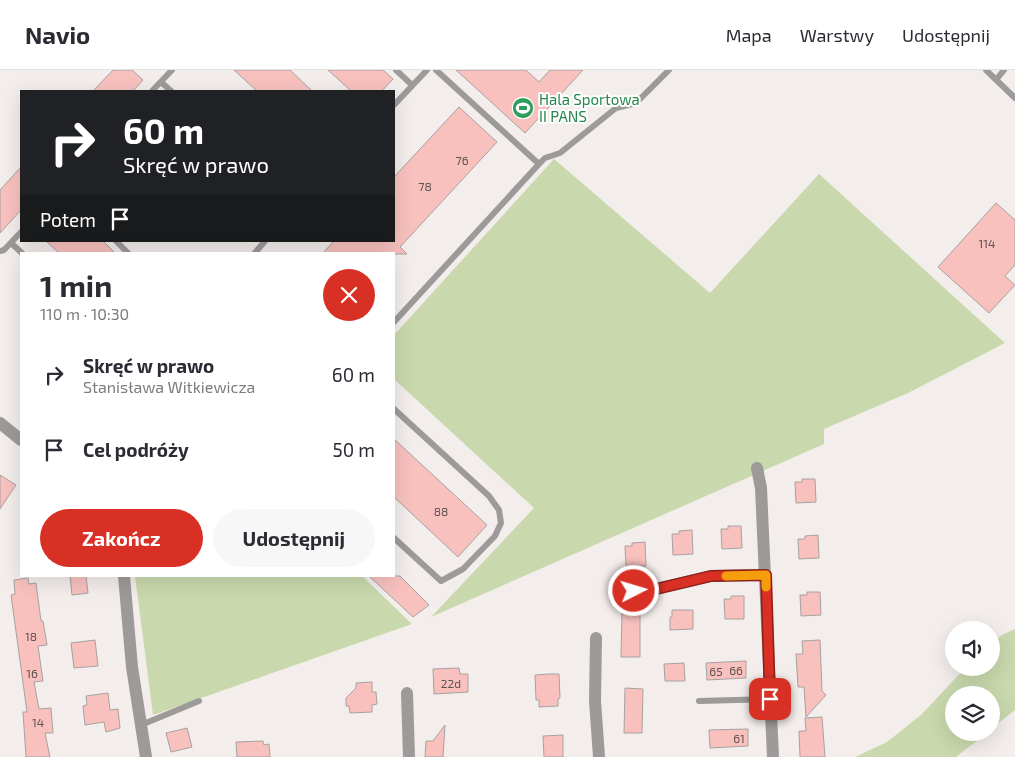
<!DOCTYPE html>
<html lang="pl">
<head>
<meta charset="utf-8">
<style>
	body { margin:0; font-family:"Exo 2",sans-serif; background:#f7f7f7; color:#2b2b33; height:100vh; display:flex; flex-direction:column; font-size:19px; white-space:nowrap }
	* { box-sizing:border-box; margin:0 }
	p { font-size:16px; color:#7c7c81 }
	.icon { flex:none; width:28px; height:28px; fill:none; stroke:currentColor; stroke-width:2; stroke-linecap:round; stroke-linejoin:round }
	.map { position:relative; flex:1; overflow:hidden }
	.panel { position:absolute; left:20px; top:182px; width:375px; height:325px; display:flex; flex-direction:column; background:#fff; border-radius:0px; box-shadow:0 5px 20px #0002 }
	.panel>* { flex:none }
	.top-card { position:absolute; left:20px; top:20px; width:375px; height:152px; border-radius:0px; box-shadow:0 5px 20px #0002; background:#202124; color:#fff; overflow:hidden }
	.tools { position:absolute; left:945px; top:551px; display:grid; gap:10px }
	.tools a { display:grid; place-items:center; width:55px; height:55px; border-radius:50%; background:#fff; box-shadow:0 5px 20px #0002; font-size:25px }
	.pin { position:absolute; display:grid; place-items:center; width:42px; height:42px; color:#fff; margin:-21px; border-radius:10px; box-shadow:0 2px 8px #0006 }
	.me { position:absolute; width:55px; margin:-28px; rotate:85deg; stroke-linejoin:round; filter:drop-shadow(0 0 4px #0008) }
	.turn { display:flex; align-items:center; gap:18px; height:105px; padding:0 20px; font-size:22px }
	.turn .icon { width:65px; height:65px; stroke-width:2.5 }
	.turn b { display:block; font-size:35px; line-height:42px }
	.then { display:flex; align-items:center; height:48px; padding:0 20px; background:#0003; gap:10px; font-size:19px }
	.round { display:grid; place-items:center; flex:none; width:52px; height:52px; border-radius:26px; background:#f7f7f7 }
	.head { display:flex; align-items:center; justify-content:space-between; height:85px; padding:0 20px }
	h1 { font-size:30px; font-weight:700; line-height:38px }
	.button { display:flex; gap:10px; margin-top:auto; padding:10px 20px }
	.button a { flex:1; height:58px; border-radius:30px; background:#d93025; color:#fff; font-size:20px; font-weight:700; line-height:58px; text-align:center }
	.button a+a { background:#f7f7f7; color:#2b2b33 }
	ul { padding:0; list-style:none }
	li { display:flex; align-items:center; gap:15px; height:75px; padding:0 20px }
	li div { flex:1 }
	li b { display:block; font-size:19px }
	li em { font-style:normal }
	header { display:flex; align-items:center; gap:30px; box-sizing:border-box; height:70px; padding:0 25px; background:#fff; border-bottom:1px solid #e1e1e2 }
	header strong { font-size:24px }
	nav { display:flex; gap:28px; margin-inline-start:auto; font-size:18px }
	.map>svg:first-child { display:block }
</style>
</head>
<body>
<header>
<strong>Navio</strong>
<nav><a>Mapa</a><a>Warstwy</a><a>Udostępnij</a></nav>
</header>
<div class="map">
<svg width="1015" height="687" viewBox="0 0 1015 687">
	<rect width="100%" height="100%" fill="#f3edeb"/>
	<!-- green -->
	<path fill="#c9d9ad" d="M554,89L710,223L819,104L1005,273L908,323L824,359V374L431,547L534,438L394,309V265Z
		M135,506H362L412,554L153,645Z
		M1015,559V640L991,659V625H954V662L987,663L956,687H855L887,672L921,645L965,598H991V573L1002,565Z"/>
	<!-- building -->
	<path fill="#f8c1be" stroke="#a7a1a1" d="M113,0H132L143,10L133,21H93Z
		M234,0H290L312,21H257Z
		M328,0H383L393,9L382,21H351Z
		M456,0H526L539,12L550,0H583L525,63Z
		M459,37L497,72L400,177L407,184H322L334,171H394V107Z
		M21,97V140L0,163V120Z
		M996,133L1015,150V195L1005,206L1015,215L989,243L938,197Z
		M46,171H103L116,184H60Z
		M394,369L487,455L458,487L394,427Z
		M0,405L16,415L0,439Z
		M802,409H815L816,432L796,433L795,412H802Z
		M728,456H741L742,478L722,479L721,459H728Z
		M692,460L693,484L673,485L672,464H679V461Z
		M818,465L819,488L799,489L798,469H805V466Z
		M645,472L646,496H626L625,476H632V473Z
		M70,506H86L88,523L72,525Z
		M369,506H400L429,535L413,547Z
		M28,508L29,514L36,513L41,551H43L47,575L38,576L43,611L34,612L39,639L51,638L53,663H45L50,687H26L23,642H27L11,525L15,524L14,510Z
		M807,522H820L821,545L801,546L800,525H807Z
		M731,526H744V549H725L724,529H731Z
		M672,540H693V559L670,560V547H672Z
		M622,543H640V587H621Z
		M95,570L98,596L74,598L71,573Z
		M820,570L822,621L826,625L806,647L804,617H798L796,584H803L802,571Z
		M746,591V608L707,610L706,593Z
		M684,593L685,611H665L664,594Z
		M459,598L460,604H468V622L434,624L433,599Z
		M549,604H559L560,628L558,629V636L539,637V630H536L535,605Z
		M372,612V622H376L377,634L372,635V642L350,643L349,636H346V628L356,618V613Z
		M625,618L643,619L642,663H624Z
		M108,623L110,640L118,639L120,658L106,662L104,652L85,655L83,636L87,635L86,626Z
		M822,647L825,687H800L799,661H806L805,648Z
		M445,655L443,687H425L426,671H433Z
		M187,658L192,677L171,682L166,663Z
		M748,659V676L710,678L709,660Z
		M563,665V687H544L543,666Z
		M263,671L264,675L269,674L270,687H237L236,672Z"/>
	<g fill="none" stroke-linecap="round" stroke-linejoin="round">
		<!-- lane -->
		<path stroke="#9d9a9a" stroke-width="6" d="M396,0L412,15
			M986,0L1015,28
			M996,10L1004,0
			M161,12L171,21
			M152,21L172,0
			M394,35L427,0
			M539,94L545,88L560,83L616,38L636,33L669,0
			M116,171L129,184
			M11,173L23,184
			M0,181L4,180L21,162
			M254,184L265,171
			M394,252L539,94L436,0
			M394,339L489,426L499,440L501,453L495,466L463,499L441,511L394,468
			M699,631L770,629
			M141,655L199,631"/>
		<!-- street -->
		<path stroke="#9d9a9a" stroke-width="12" d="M0,353L21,370
			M757,398L761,418L773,687
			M124,506L132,597L146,687
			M616,521L652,520L711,506L766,505
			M596,568L595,631L599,687
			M407,623L409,687"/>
	</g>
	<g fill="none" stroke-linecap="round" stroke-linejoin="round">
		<!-- route casing -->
		<g stroke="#8d1f18" stroke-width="12">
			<path id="route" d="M634,521L652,520L711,506L766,505L770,629"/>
		</g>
		<!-- route -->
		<use href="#route" stroke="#d93025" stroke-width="9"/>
		<!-- slow -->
		<path stroke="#f59e0b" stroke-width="9" d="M726,506L766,505V517"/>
	</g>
	<!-- icons -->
	<defs>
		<g id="stadium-disc" transform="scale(1.125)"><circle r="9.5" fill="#2e9e5b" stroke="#fff"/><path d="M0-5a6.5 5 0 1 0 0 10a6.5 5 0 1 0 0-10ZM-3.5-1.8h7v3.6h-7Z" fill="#fff"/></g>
	</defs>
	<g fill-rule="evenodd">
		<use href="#stadium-disc" x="523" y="38"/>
	</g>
	<g text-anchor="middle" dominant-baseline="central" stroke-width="4" stroke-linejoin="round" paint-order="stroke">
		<!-- number labels -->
		<g font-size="12" fill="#605150">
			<text x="462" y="90">76</text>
			<text x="425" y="116">78</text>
			<text x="987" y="173">114</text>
			<text x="441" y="441">88</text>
			<text x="31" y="566">18</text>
			<text x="736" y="600">66</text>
			<text x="716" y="601">65</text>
			<text x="32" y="603">16</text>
			<text x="451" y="613">22d</text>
			<text x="38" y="652">14</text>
			<text x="739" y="668">61</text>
		</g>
		<!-- leisure labels -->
		<g font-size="15" fill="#27864d" stroke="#fff" text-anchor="start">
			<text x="539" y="29">Hala Sportowa<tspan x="539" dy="17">II PANS</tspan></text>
		</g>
	</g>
</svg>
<div class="tools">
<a><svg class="icon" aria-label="sound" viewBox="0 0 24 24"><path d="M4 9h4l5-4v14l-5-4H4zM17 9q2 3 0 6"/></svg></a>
<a><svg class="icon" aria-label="layers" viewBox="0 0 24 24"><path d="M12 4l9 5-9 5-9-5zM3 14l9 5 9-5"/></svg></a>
</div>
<div class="pin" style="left:770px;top:629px;background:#d93025"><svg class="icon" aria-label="arrive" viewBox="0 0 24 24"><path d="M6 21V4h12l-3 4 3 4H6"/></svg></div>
<svg class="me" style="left:634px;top:521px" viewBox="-20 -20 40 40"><circle r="17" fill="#d93025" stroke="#fff" stroke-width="3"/><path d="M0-11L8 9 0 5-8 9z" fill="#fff"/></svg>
<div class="top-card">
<div class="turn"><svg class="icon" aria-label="right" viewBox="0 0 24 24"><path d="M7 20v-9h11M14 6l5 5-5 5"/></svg><div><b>60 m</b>Skręć w prawo</div></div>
<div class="then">Potem<svg class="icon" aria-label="arrive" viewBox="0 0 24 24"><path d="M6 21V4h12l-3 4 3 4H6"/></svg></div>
</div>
<section class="panel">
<div class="head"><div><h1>1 min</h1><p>110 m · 10:30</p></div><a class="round" style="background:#d93025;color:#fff"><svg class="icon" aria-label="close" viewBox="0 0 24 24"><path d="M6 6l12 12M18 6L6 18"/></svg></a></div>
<ul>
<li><svg class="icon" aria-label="right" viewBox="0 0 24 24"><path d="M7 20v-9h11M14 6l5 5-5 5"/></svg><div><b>Skręć w prawo</b><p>Stanisława Witkiewicza</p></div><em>60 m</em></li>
<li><svg class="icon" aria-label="arrive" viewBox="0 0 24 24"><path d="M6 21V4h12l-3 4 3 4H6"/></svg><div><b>Cel podróży</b></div><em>50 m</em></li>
</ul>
<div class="button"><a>Zakończ</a><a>Udostępnij</a></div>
</section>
</div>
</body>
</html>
